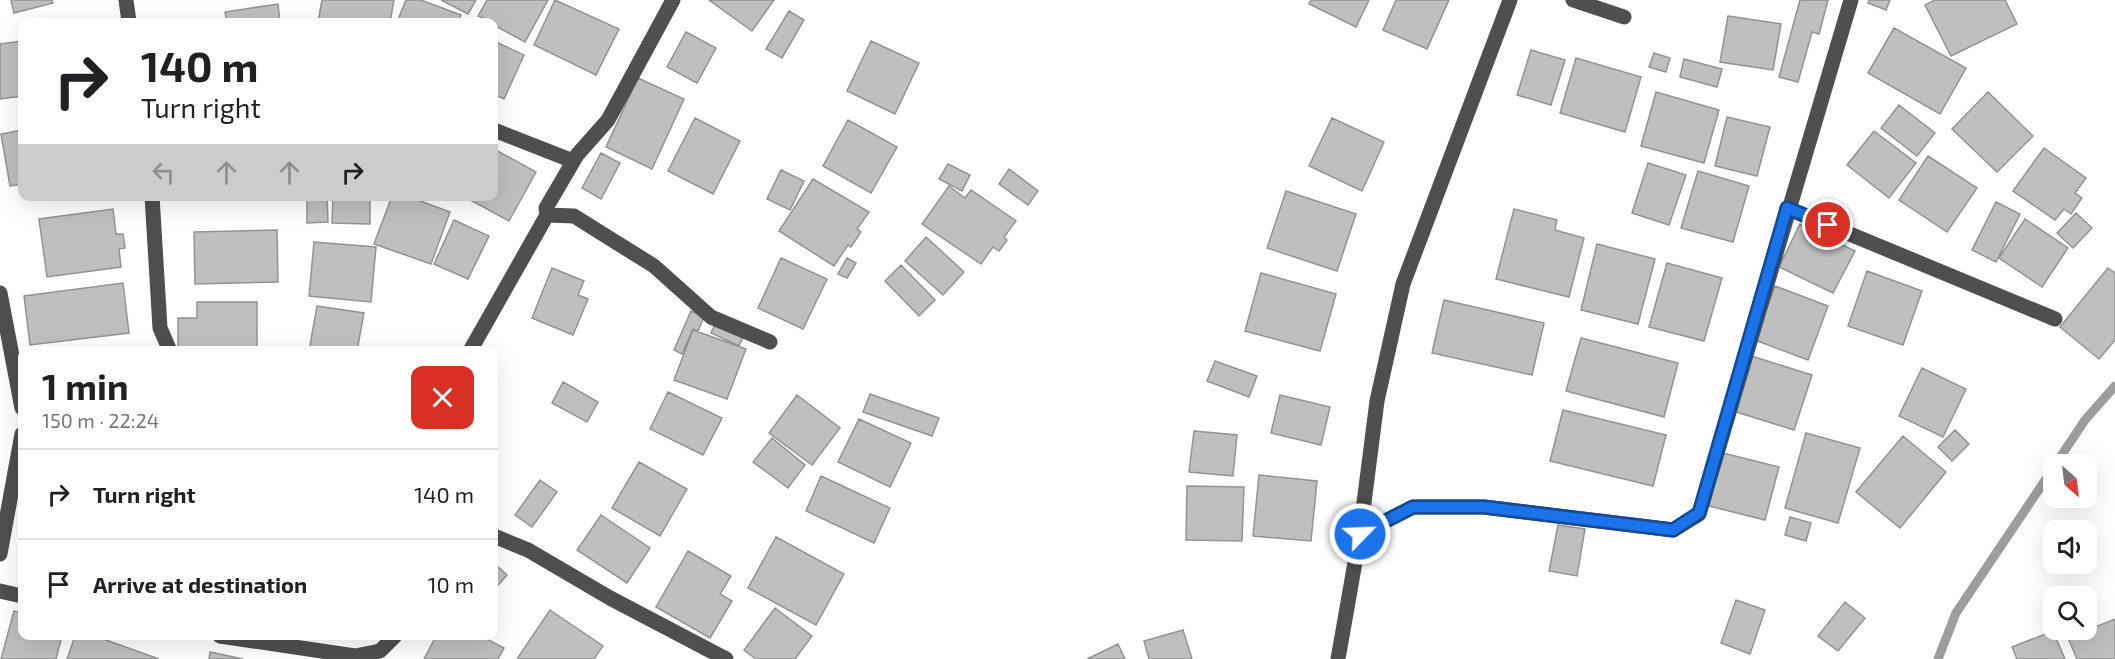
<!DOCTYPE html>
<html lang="en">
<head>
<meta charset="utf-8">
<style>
	body { margin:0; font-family:"Exo 2",sans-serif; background:#f6f6f6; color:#202124; height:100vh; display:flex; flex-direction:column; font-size:22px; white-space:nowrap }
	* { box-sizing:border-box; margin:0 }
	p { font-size:20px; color:#757577 }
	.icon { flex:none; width:33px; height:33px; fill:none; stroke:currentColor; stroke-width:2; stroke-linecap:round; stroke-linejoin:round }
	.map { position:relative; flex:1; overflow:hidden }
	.side { position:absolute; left:18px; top:346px; width:480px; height:294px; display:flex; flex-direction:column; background:#fff; border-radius:12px; box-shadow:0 6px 24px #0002 }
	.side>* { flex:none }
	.top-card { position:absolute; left:18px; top:18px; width:480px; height:183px; border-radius:12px; box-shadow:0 6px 24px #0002; background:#fff; color:#202124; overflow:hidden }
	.needle { width:39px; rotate:152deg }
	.buttons { position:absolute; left:2043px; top:454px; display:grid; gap:12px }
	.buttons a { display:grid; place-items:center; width:54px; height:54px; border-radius:12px; background:#fff; box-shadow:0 6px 24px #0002; font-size:30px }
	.pin { position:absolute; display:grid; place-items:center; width:51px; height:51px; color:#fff; margin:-26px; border:3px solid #fff; border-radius:50%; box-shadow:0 2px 6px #0007 }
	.me { position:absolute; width:66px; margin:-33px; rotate:66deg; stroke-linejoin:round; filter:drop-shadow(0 0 4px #0008) }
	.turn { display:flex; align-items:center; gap:21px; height:126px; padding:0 24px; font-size:27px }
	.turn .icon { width:78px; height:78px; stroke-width:2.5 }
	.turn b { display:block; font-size:42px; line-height:51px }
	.lanes { display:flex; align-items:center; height:57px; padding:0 24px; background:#0003; justify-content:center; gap:30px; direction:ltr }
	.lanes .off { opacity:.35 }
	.round { display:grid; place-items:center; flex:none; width:63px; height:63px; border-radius:12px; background:#f6f6f6 }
	.summary { display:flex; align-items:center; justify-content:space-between; height:102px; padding:0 24px }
	h1 { font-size:36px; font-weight:700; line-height:45px }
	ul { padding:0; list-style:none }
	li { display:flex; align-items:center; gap:18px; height:90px; padding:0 24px; border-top:2px solid #e0e0e0 }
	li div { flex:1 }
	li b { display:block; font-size:22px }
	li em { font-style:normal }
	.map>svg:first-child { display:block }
</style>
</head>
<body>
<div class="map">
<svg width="2115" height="659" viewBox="0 0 2115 659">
	<rect width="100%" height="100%" fill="#fff"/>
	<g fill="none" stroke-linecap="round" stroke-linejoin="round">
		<!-- stream -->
		<path stroke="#9d9d9d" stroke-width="9" d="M2055,465L2085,420L2115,386
			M1938,659L1956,613L2054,467"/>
	</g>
	<!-- building -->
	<path fill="#bfbfbf" stroke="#939393" stroke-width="1.5" d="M11,0H52L53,3L14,13Z
		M322,0H394L390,22H318Z
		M406,0H421L461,15L458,22H397Z
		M441,0H476L468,14Z
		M487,0H548L525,42L494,25V22L478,16Z
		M555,0L619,29L596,75L534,45Z
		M709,0H774L752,31Z
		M1311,0H1369L1356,27L1309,4Z
		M1396,0H1449L1427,49L1383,30Z
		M1800,0H1828L1819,34L1812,32L1798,82L1779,77Z
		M1869,0H1890L1886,10L1868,3Z
		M1935,0H2005L2017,24L1951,56L1925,5Z
		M278,4L280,22H227L225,12Z
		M789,11L804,20L782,58L766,49Z
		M1728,16L1781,24L1773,70L1720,62Z
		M1894,28L1966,68L1940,114L1868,73Z
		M686,32L716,48L697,83L667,67Z
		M22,41V96L0,99V44Z
		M494,41L524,55L504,99L494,94Z
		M871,41L919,63L895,114L847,91Z
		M1531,50L1565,60L1551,105L1517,95Z
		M1654,53L1670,58L1666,72L1649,67Z
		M1576,58L1641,77L1625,132L1560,113Z
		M1684,59L1722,69L1717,87L1680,77Z
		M638,78L684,99L652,169L606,147Z
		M1656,92L1719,110L1704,163L1641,146Z
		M1988,92L2033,136L1997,172L1952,129Z
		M1899,105L1935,133L1917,156L1881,128Z
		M1727,117L1770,127L1757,176L1715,166Z
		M695,118L740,141L713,194L668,171Z
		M1332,118L1384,142L1362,191L1309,166Z
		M848,120L897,147L871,193L823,166Z
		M22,130V184L10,186L1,134Z
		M1874,131L1916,163L1889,198L1847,165Z
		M2044,148L2086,178L2075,193L2082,198L2071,214L2064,209L2055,220L2013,191Z
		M494,149L536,172L509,221L463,196H494Z
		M601,153L620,163L601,199L582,188Z
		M1928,156L1977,188L1947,232L1899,200Z
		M1648,163L1686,175L1669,225L1632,213Z
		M948,164L970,175L962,191L939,179Z
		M1009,169L1038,191L1028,205L999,184Z
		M781,170L804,181L790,210L767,199Z
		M1698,171L1749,186L1733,242L1681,228Z
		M813,179L869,212L857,229L861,232L851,247L848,245L834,266L779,231Z
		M949,186L965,198L971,190L1016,221L1004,237L1007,240L999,251L993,247L981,264L922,224Z
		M1286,191L1356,214L1337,271L1267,248Z
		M307,196H327L328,222L307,223Z
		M333,196H370V224L332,223Z
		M392,196H407L450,212L431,264L374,244Z
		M1996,202L2020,214L1996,262L1972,250Z
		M113,209L116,234H123L125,248L119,249L121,267L47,277L39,219Z
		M1514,209L1557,220L1555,230L1584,238L1569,297L1496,279Z
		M2076,213L2092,228L2073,248L2057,233Z
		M2025,219L2068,248L2042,287L1999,258Z
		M454,220L489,236L468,279L434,264Z
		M1800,224L1855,251L1833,293L1779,267Z
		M277,230L278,282L195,284L194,232Z
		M926,237L964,272L943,295L905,261Z
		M314,242L376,247L371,302L309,296Z
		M1597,244L1655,259L1638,324L1581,310Z
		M781,258L827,279L803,329L758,308Z
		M847,258L856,263L847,278L838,274Z
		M1667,263L1722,278L1704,341L1649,327Z
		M901,265L935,300L919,316L885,281Z
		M552,268L584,281L578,295L588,299L573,335L532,318Z
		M2108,268L2115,273V340L2099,359L2060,327Z
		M1867,271L1922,291L1903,345L1848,326Z
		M1261,273L1336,294L1320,351L1245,331Z
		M123,283L129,333L30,345L24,296Z
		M1775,286L1828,306L1808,360L1755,340Z
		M1444,300L1544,323L1532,375L1432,353Z
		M197,302H257V350H178V318H197Z
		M317,306L364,313L357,351H309Z
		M691,311L704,317L698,331L693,329L682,354L674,350Z
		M715,324L743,337L739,346L711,333Z
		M693,330L746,349L727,399L674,380Z
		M1581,338L1678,363L1664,417L1566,391Z
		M1748,355L1812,375L1794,430L1730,410Z
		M1215,361L1257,376L1249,397L1207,381Z
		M1922,368L1966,389L1943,437L1899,416Z
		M563,382L598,402L587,422L552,403Z
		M668,392L722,418L703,455L650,429Z
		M870,394L939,418L932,436L863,412Z
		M797,395L840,428L812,465L769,433Z
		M1280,395L1330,407L1321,445L1271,433Z
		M1563,410L1666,435L1653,486L1550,461Z
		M859,419L911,443L890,487L838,462Z
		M1955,430L1969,444L1952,461L1938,447Z
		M1194,431L1237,435L1233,476L1189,472Z
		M1806,433L1860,448L1838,523L1785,508Z
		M1903,436L1946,472L1900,528L1856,492Z
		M772,438L805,465L788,488L753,462Z
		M1723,453L1779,467L1765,520L1709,506Z
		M639,462L687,489L660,536L612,508Z
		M1259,475L1317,481L1311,541L1253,536Z
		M821,476L890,508L874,543L806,511Z
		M540,480L557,492L532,527L515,515Z
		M1187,486L1244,487L1242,541L1186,540Z
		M601,515L650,548L627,583L577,550Z
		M1790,517L1811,523L1806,541L1785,535Z
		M1558,525L1585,529L1577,576L1549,571Z
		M776,537L844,574L816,625L748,588Z
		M688,551L731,576L720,594L732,601L710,638L656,607Z
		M494,563L507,575L494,590Z
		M1736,600L1765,610L1750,654L1721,643Z
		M1845,602L1865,618L1838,651L1818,636Z
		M775,608L812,636L795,659H756L744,650Z
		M550,610L603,646L594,659H517Z
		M14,611L22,613V636H62L56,659H1Z
		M2115,619V659H2077L2068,638Z
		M1183,630L1192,659H1149L1144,641Z
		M2053,631L2065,659H2017L2012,647Z
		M75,636H95L159,659H67Z
		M436,636H481L504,648L498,659H424Z
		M1118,644L1125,659H1087Z
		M210,652L243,659H209Z"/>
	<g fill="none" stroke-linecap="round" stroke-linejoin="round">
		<!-- minor -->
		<path stroke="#4f4f4f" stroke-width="15" d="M126,0L129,22
			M673,0L608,120L577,155L546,208L547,215L574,216L654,266L711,317L770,342
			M1510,0L1403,284L1377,401L1360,534L1413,507H1484L1673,530L1699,514L1851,0
			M1573,0L1624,17
			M494,130L573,161
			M152,196L160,328L170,351
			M1787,208L2055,319
			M0,293L22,408
			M470,351L547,215
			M494,536L528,550L610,598L726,659
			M0,554L22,434
			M0,591L22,596
			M220,636L355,656L380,651L395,636
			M1338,659L1360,534"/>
	</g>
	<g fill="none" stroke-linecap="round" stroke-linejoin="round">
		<!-- route casing -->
		<g stroke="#114b97" stroke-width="15">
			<path id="route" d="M1360,534L1413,507H1484L1673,530L1699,513L1787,208L1828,225"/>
		</g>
		<!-- route -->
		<use href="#route" stroke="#1a73e8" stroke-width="10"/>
	</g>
</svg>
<div class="buttons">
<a><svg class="needle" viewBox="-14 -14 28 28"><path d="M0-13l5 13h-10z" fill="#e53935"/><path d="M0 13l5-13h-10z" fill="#757577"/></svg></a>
<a><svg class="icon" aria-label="sound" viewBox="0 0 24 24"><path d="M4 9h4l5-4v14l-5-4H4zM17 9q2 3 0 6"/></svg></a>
<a><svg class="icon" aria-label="search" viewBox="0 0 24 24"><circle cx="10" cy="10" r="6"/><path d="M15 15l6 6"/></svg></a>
</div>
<div class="pin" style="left:1828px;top:225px;background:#d93025"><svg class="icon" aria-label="arrive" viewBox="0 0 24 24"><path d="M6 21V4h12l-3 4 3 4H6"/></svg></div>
<svg class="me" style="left:1360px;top:534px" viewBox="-20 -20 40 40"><circle r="17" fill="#1a73e8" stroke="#fff" stroke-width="3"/><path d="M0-11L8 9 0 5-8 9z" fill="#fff"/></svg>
<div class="top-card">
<div class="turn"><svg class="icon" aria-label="right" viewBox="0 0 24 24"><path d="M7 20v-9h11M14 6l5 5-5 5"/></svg><div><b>140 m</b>Turn right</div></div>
<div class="lanes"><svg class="icon off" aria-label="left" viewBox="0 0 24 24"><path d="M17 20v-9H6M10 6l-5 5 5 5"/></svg><svg class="icon off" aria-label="ahead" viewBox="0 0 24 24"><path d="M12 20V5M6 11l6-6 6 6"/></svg><svg class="icon off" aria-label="ahead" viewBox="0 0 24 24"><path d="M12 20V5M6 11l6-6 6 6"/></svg><svg class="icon" aria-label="right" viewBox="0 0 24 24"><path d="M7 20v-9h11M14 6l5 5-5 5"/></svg></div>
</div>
<section class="side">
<div class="summary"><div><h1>1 min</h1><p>150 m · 22:24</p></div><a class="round" style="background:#d93025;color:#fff"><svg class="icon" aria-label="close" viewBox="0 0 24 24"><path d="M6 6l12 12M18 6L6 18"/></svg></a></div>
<ul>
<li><svg class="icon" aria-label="right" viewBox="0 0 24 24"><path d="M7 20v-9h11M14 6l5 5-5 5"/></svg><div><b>Turn right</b></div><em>140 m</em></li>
<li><svg class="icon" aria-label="arrive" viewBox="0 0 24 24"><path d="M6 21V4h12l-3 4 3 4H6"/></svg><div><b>Arrive at destination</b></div><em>10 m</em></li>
</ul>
</section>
</div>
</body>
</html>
